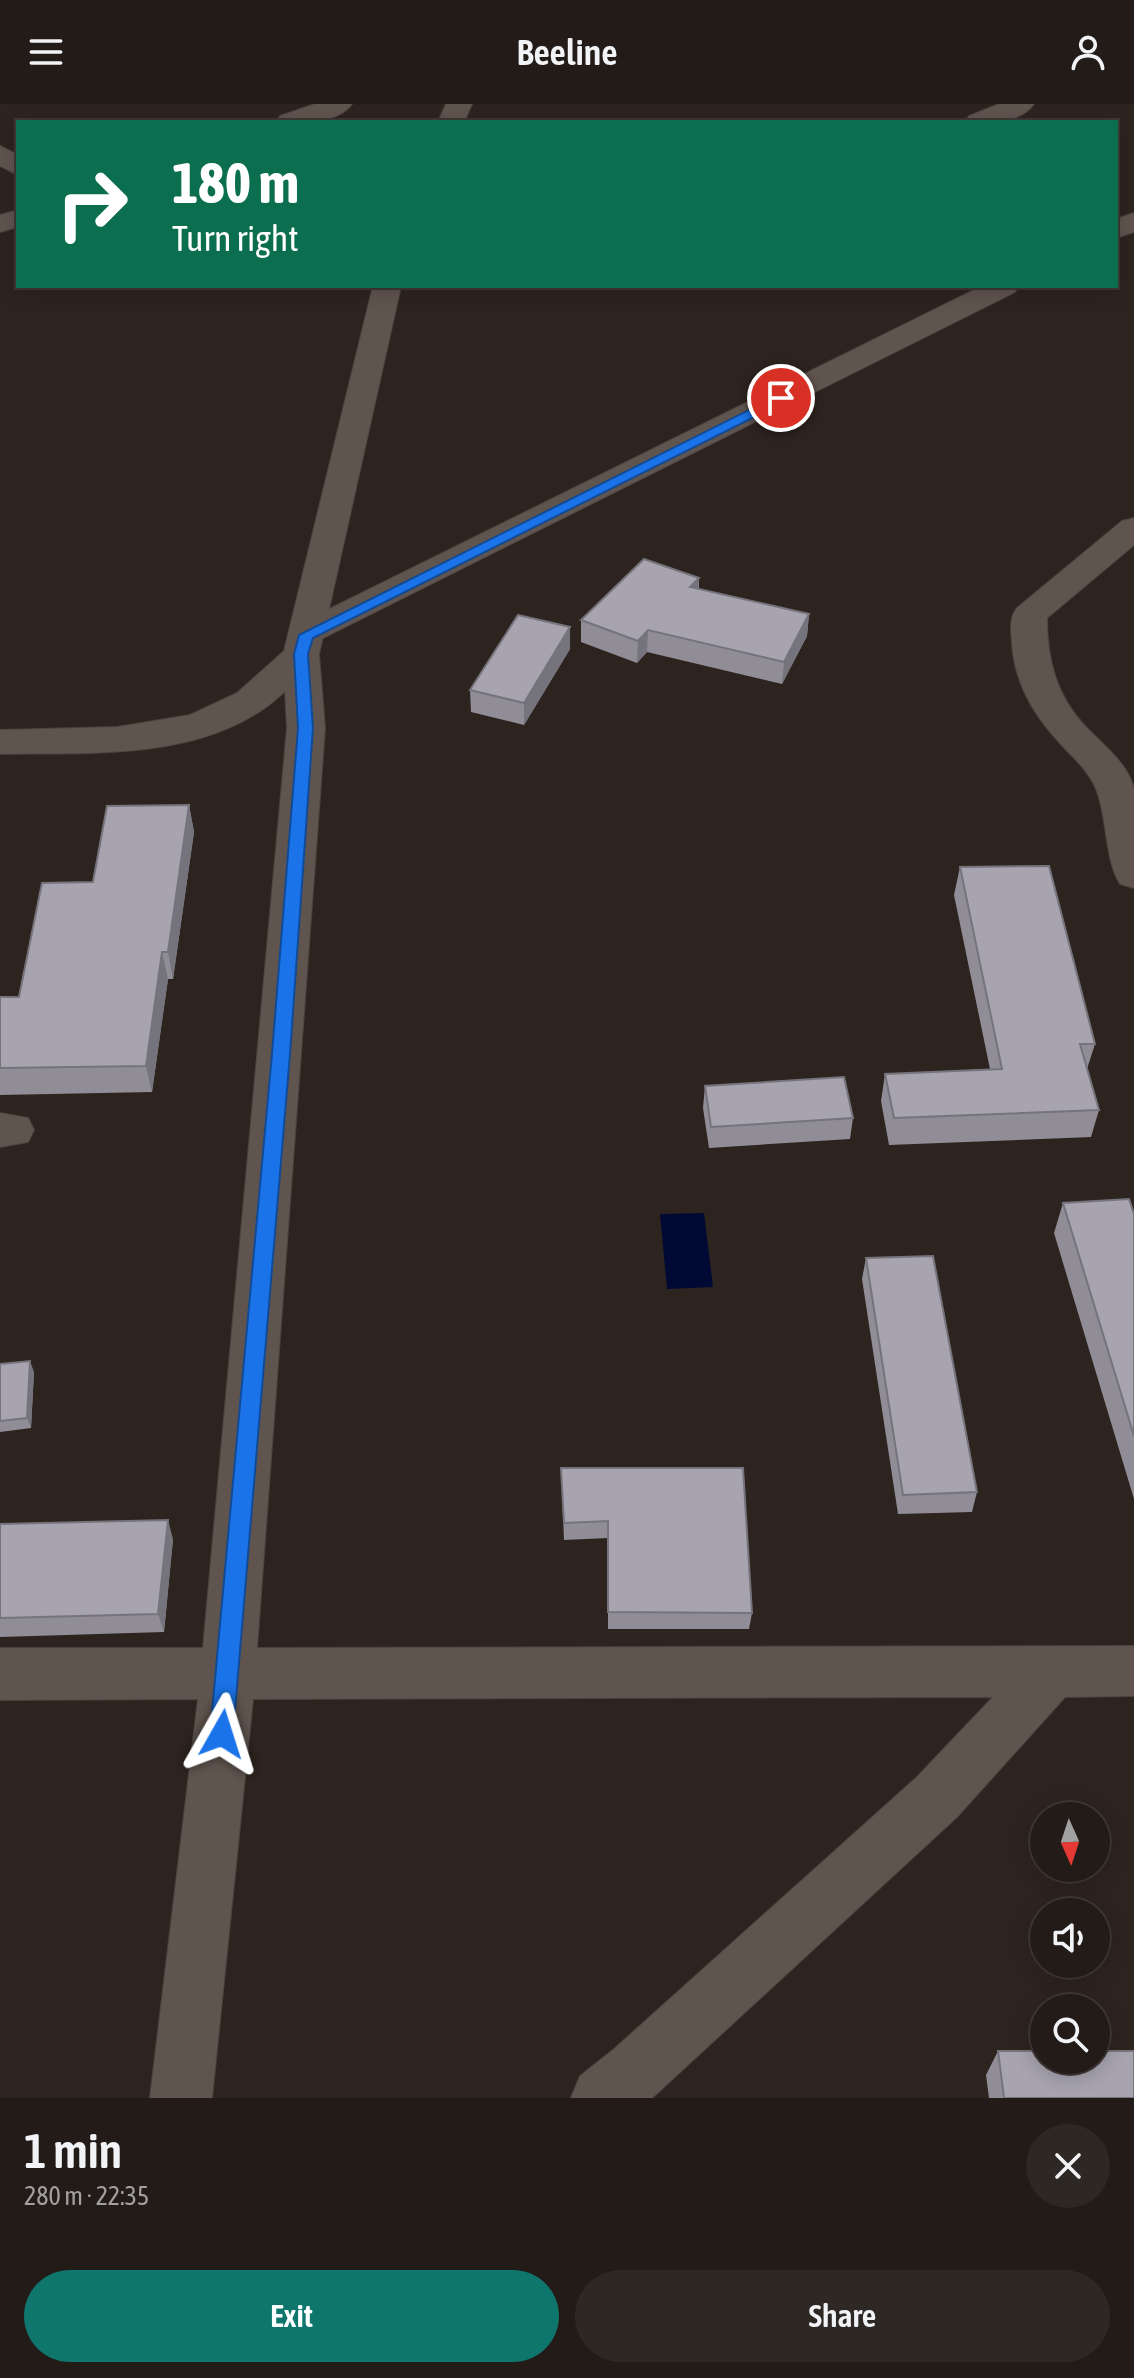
<!DOCTYPE html>
<html lang="en">
<head>
<meta charset="utf-8">
<style>
	body { margin:0; font-family:"Asap Condensed",sans-serif; background:#2e2824; color:#f1f3f6; height:100vh; display:flex; flex-direction:column; font-size:30px; white-space:nowrap }
	* { box-sizing:border-box; margin:0 }
	p { font-size:26px; color:#a2a1a1 }
	.icon { flex:none; width:44px; height:44px; fill:none; stroke:currentColor; stroke-width:2; stroke-linecap:round; stroke-linejoin:round }
	.map { position:relative; height:1994px; overflow:hidden }
	.drawer { display:flex; flex-direction:column; background:#221b17; flex:1 }
	.drawer>* { flex:none }
	.banner { position:absolute; left:16px; top:16px; width:1102px; height:168px; border-radius:0px; box-shadow:0 4px 20px #0003,0 0 0 2px #3f3936; background:#0b6e4f; color:#fff; overflow:hidden }
	.needle { width:52px; rotate:177deg }
	.buttons { position:absolute; left:1030px; top:1698px; display:grid; gap:16px }
	.buttons a { display:grid; place-items:center; width:80px; height:80px; border-radius:50%; background:#221b17; box-shadow:0 4px 20px #0003,0 0 0 2px #3f3936; font-size:40px }
	.pin { position:absolute; display:grid; place-items:center; width:68px; height:68px; color:#fff; margin:-34px; border:4px solid #fff; border-radius:50%; box-shadow:0 2px 8px #0007 }
	.me { position:absolute; width:88px; margin:-44px; rotate:6deg; stroke-linejoin:round; filter:drop-shadow(0 0 6px #0008) }
	.turn { display:flex; align-items:center; gap:28px; height:168px; padding:0 24px; font-size:36px }
	.turn .icon { width:104px; height:104px; stroke-width:2.5 }
	.turn b { display:block; font-size:56px; line-height:68px }
	.round { display:grid; place-items:center; flex:none; width:84px; height:84px; border-radius:42px; background:#2e2824 }
	.overview { display:flex; align-items:center; justify-content:space-between; height:136px; padding:0 24px }
	h1 { font-size:48px; font-weight:600; line-height:60px }
	.primary-button { display:flex; gap:16px; margin-top:auto; padding:16px 24px }
	.primary-button a { flex:1; height:92px; border-radius:48px; background:#0f766e; color:#fff; font-size:32px; font-weight:600; line-height:92px; text-align:center }
	.primary-button a+a { background:#2e2824; color:#f1f3f6 }
	header { display:flex; justify-content:space-between; align-items:center; height:104px; padding:0 24px; background:#221b17; font-size:36px; font-weight:600 }
	.map>svg:first-child { display:block }
</style>
</head>
<body>
<header><svg class="icon" aria-label="menu" viewBox="0 0 24 24"><path d="M4 6h16M4 12h16M4 18h16"/></svg>Beeline<svg class="icon" aria-label="person" viewBox="0 0 24 24"><circle cx="12" cy="8" r="4"/><path d="M4 21q1-7 8-7t8 7"/></svg></header>
<div class="map">
<svg width="1134" height="1994" viewBox="0 0 1134 1994">
	<rect width="100%" height="100%" fill="#2e241f"/>
	<!-- water -->
	<path fill="#000834" d="M704,1109L713,1183L667,1185L660,1110Z"/>
	<g fill="none" stroke-linecap="round" stroke-linejoin="round">
		<!-- street casing -->
		<g stroke="#4b423e" stroke-width="2">
			<path id="street" d="M315,0H352C337,21 298,18 276,18L280,12Z
				M999,0H1034C1020,20 987,18 965,18L969,12Z
				M0,42L18,51V71L0,62Z
				M18,106V123L0,128V111Z
				M1134,109V128L1116,134V115Z
				M982,182H1019L1015,188L309,541L319,550L325,624L257,1544L1134,1542V1592L1065,1593L957,1713L652,1994H571L580,1972L614,1945L917,1673L993,1593L253,1595L212,1994H150L198,1595L0,1596V1544H203L287,624L283,550L288,542L298,540L288,531L293,523Z
				M1134,414V441L1047,514C1047,555 1056,591 1085,622C1102,640 1128,659 1134,685C1134,705 1134,759 1134,784L1120,780C1104,753 1108,715 1096,685C1088,665 1072,653 1058,637C1033,610 1014,576 1012,539C1011,526 1009,514 1017,504L1122,417Z
				M0,1009L28,1014L34,1026L28,1038L0,1043Z"/>
		</g>
		<!-- secondary casing -->
		<g stroke="#4b423e" stroke-width="2">
			<path id="secondary" d="M446,0H472L464,18H438Z
				M373,182H401L319,550L314,558C295,577 277,598 254,611C180,656 83,648 0,650V626L117,623L190,611L237,589L284,547Z"/>
		</g>
		<!-- street -->
		<use href="#street" fill="#60544e" fill-rule="evenodd"/>
		<!-- secondary -->
		<use href="#secondary" fill="#60544e" fill-rule="evenodd"/>
	</g>
	<!-- wall -->
	<path fill="#908d97" d="M699,474V485L809,510L807,532L782,580L647,548L637,559L581,538V516Z
		M570,545L524,621L471,608L470,586Z
		M189,701L194,728L173,875H168L152,988L0,991V893H19L93,778Z
		M960,763L1095,940L1087,965L1099,1006L1091,1033L889,1041L881,997L885,970L990,965L954,791Z
		M705,982L853,1014L850,1035L709,1044L703,1004Z
		M1063,1099L1134,1110V1395L1054,1129Z
		M866,1154L977,1388L972,1408L898,1410L862,1175Z
		M0,1260L34,1268L31,1324L0,1328Z
		M561,1364L752,1509L749,1525H608V1434L564,1436Z
		M0,1420L173,1435L164,1528L0,1533Z
		M998,1947L1134,1994H989L986,1971Z"/>
	<!-- shaded-wall -->
	<path fill="#75737b" d="M699,474L698,495L690,483Z
		M809,510L807,532L782,580L784,558Z
		M570,523V545L524,621V599Z
		M648,526L647,548L637,559L638,537Z
		M189,701L194,728L173,875L168,848Z
		M162,848L168,875L152,988L146,962Z
		M30,1257L34,1268L31,1324L27,1314Z
		M168,1416L173,1435L164,1528L158,1510Z"/>
	<!-- building -->
	<path fill="#a7a4b0" stroke="#75737b" stroke-width="2" d="M644,455L699,474L690,483L809,510L784,558L648,526L638,537L581,516Z
		M518,511L570,523L524,599L470,586Z
		M189,701L168,848H162L146,962L0,964V893H19L42,779L93,778L107,702Z
		M1049,762L1095,940H1080L1099,1006L894,1014L885,970L1002,965L960,763Z
		M844,973L853,1014L711,1023L705,982Z
		M1129,1095L1134,1110V1332L1063,1099Z
		M933,1152L977,1388L903,1391L866,1154Z
		M30,1257L27,1314L0,1317V1260Z
		M561,1364H743L752,1509L608,1508V1417L564,1419Z
		M168,1416L158,1510L0,1514V1420Z
		M998,1947H1044V1956H1096V1947H1134V1994H1004Z"/>
	<!-- route -->
	<path fill="#1a73e8" stroke="#114b97" stroke-width="2" d="M781,290L788,294L786,297L313,534L308,550L313,624L290,950L233,1630L230,1638L222,1641L213,1638L210,1630L272,950L298,624L294,550L299,531Z"/>
</svg>
<div class="buttons">
<a><svg class="needle" viewBox="-14 -14 28 28"><path d="M0-13l5 13h-10z" fill="#e53935"/><path d="M0 13l5-13h-10z" fill="#a2a1a1"/></svg></a>
<a><svg class="icon" aria-label="sound" viewBox="0 0 24 24"><path d="M4 9h4l5-4v14l-5-4H4zM17 9q2 3 0 6"/></svg></a>
<a><svg class="icon" aria-label="search" viewBox="0 0 24 24"><circle cx="10" cy="10" r="6"/><path d="M15 15l6 6"/></svg></a>
</div>
<div class="pin" style="left:781px;top:294px;background:#d93025"><svg class="icon" aria-label="arrive" viewBox="0 0 24 24"><path d="M6 21V4h12l-3 4 3 4H6"/></svg></div>
<svg class="me" style="left:222px;top:1630px" viewBox="-20 -20 40 40"><path d="M0-17L14 15 0 8-14 15z" fill="#1a73e8" stroke="#fff" stroke-width="4"/></svg>
<div class="banner">
<div class="turn"><svg class="icon" aria-label="right" viewBox="0 0 24 24"><path d="M7 20v-9h11M14 6l5 5-5 5"/></svg><div><b>180 m</b>Turn right</div></div>
</div>
</div>
<section class="drawer">
<div class="overview"><div><h1>1 min</h1><p>280 m · 22:35</p></div><a class="round"><svg class="icon" aria-label="close" viewBox="0 0 24 24"><path d="M6 6l12 12M18 6L6 18"/></svg></a></div>
<div class="primary-button"><a>Exit</a><a>Share</a></div>
</section>
</body>
</html>
